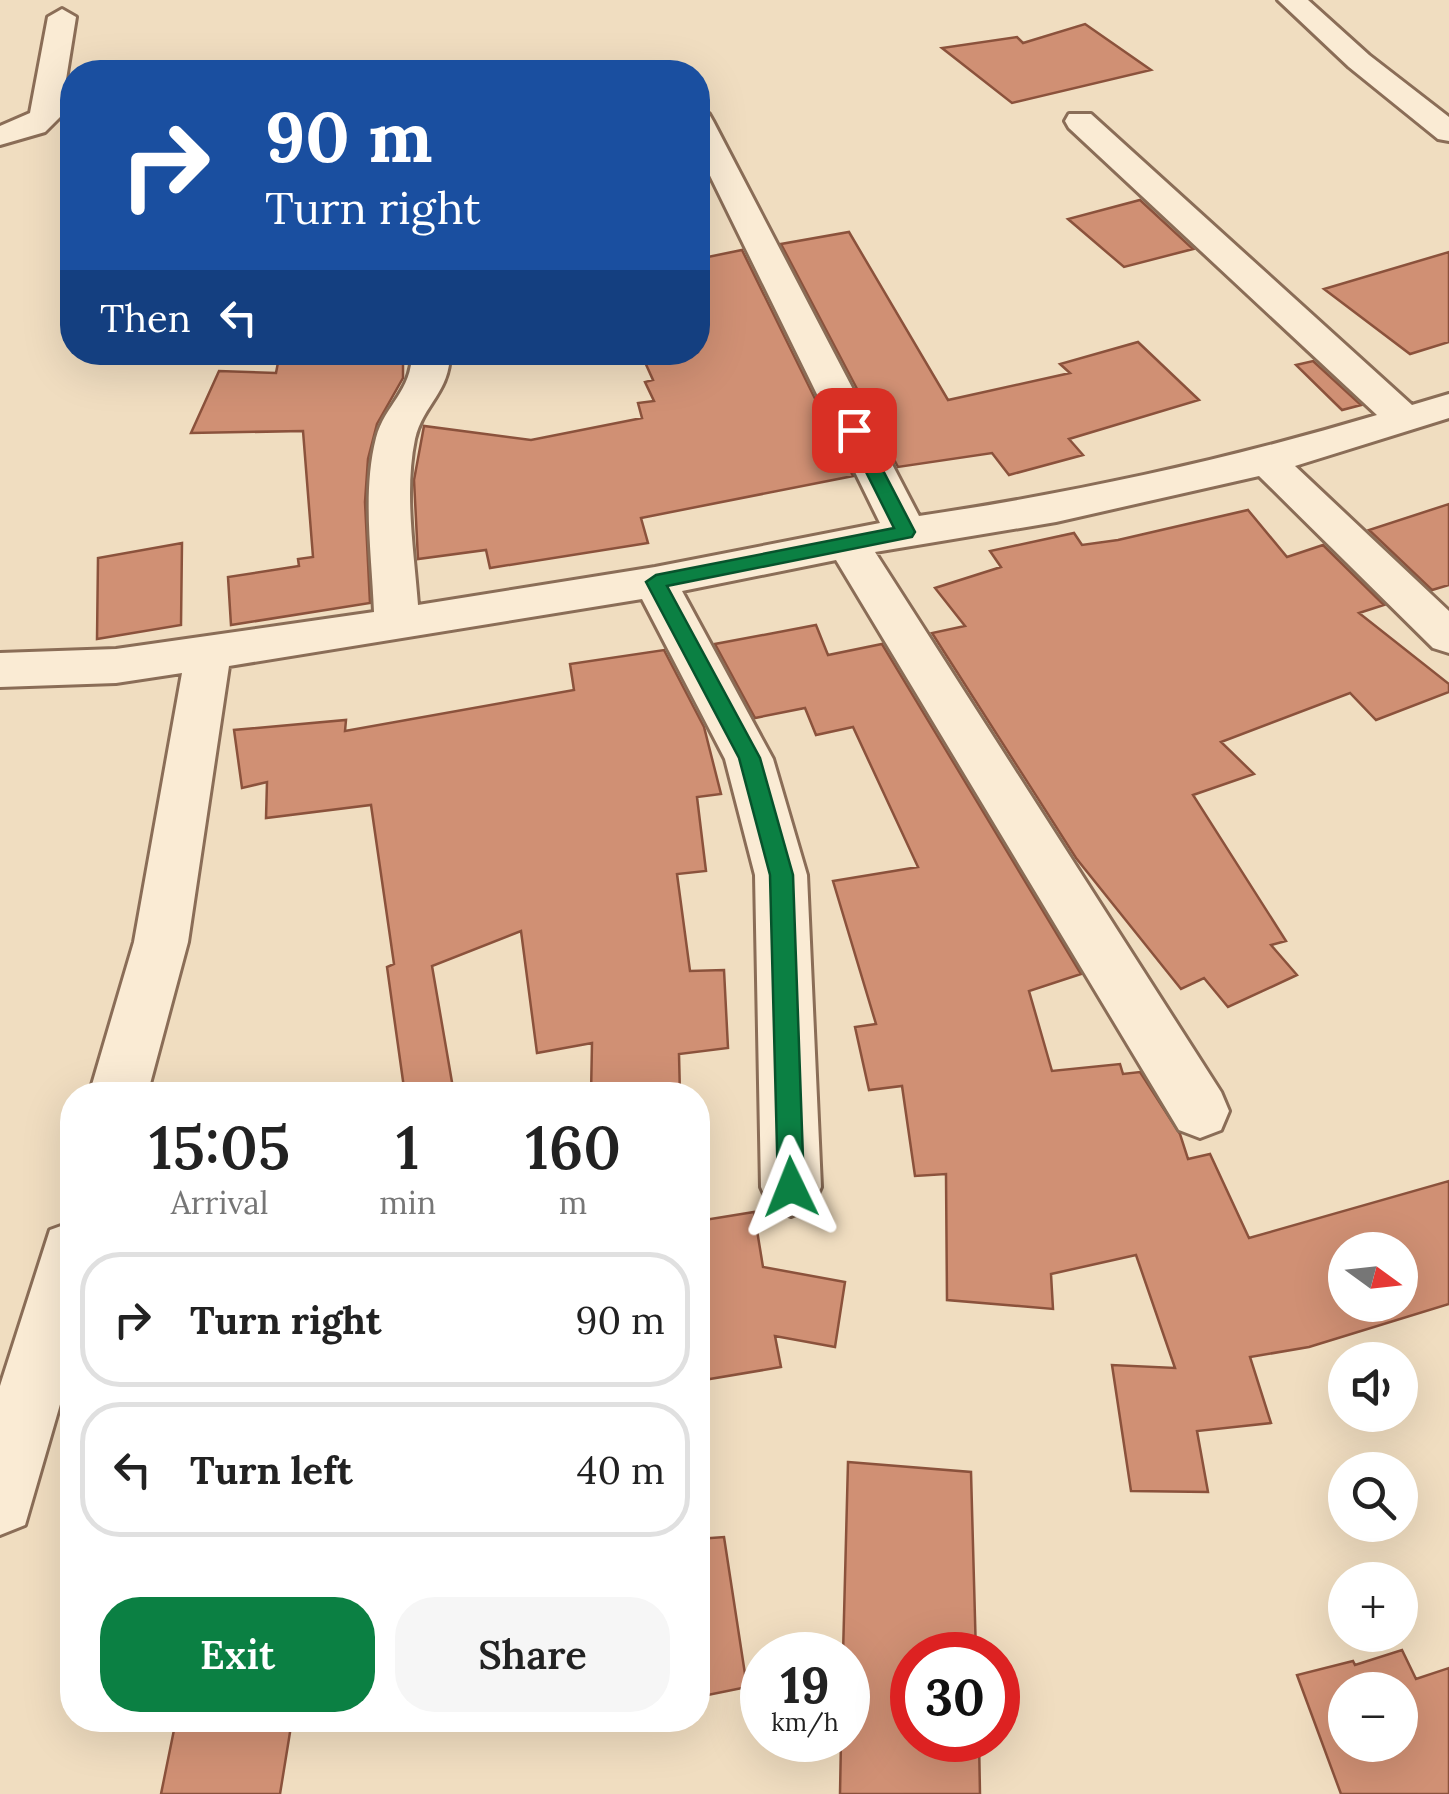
<!DOCTYPE html>
<html lang="en">
<head>
<meta charset="utf-8">
<style>
	body { margin:0; font-family:Lora,serif; background:#f6f6f6; color:#222; height:100vh; display:flex; flex-direction:column; font-size:38px; white-space:nowrap }
	* { box-sizing:border-box; margin:0 }
	p { font-size:32px; color:#767676 }
	.icon { flex:none; width:55px; height:55px; fill:none; stroke:currentColor; stroke-width:2; stroke-linecap:round; stroke-linejoin:round }
	.map { position:relative; flex:1; overflow:hidden }
	.details { position:absolute; left:60px; top:1082px; width:650px; height:650px; display:flex; flex-direction:column; background:#fff; border-radius:40px; box-shadow:0 10px 40px #0002 }
	.details>* { flex:none }
	.top-card { position:absolute; left:60px; top:60px; width:650px; height:305px; border-radius:40px; box-shadow:0 10px 40px #0002; background:#1a4fa0; color:#fff; overflow:hidden }
	.needle { width:65px; rotate:105deg }
	.fabs { position:absolute; left:1328px; top:1232px; display:grid; gap:20px }
	.fabs a { display:grid; place-items:center; width:90px; height:90px; border-radius:50%; background:#fff; box-shadow:0 10px 40px #0002; font-size:50px }
	.speed { position:absolute; left:740px; top:1632px; display:flex; gap:20px; font-size:50px; font-weight:700; text-align:center }
	.speed>* { display:grid; place-content:center; width:130px; height:130px; border-radius:50%; background:#fff; box-shadow:0 10px 40px #0002; line-height:1 }
	.speed small { font-size:25px; font-weight:400 }
	.speed .limit { border:15px solid #d22; background:#fff; color:#111 }
	.pin { position:absolute; display:grid; place-items:center; width:85px; height:85px; color:#fff; margin:-42px; border-radius:20px; box-shadow:0 5px 15px #0006 }
	.me { position:absolute; width:110px; margin:-55px; rotate:358deg; stroke-linejoin:round; filter:drop-shadow(0 0 8px #0008) }
	.turn { display:flex; align-items:center; gap:35px; height:210px; padding:0 40px; font-size:45px }
	.turn .icon { width:130px; height:130px; stroke-width:2.5 }
	.turn b { display:block; font-size:70px; line-height:85px }
	.then { display:flex; align-items:center; height:95px; padding:0 40px; background:#0003; gap:20px; font-size:38px }
	.eta { display:flex; justify-content:space-evenly; align-items:center; height:170px; text-align:center }
	.eta b { font-size:60px; font-weight:600; line-height:70px }
	.primary-button { display:flex; gap:20px; margin-top:auto; padding:20px 40px }
	.primary-button a { flex:1; height:115px; border-radius:40px; background:#0b8043; color:#fff; font-size:40px; font-weight:600; line-height:115px; text-align:center }
	.primary-button a+a { background:#f6f6f6; color:#222 }
	ul { padding:0; list-style:none }
	li { display:flex; align-items:center; gap:30px; height:135px; margin:0 20px 15px; padding:0 20px; border:5px solid #e0e0e0; border-radius:40px }
	li div { flex:1 }
	li b { display:block; font-size:38px }
	li em { font-style:normal }
	.map>svg:first-child { display:block }
</style>
</head>
<body>
<div class="map">
<svg width="1449" height="1794" viewBox="0 0 1449 1794">
	<rect width="100%" height="100%" fill="#f0ddc0"/>
	<!-- building -->
	<path fill="#d09074" stroke="#8b523c" stroke-width="2.5" fill-rule="evenodd" d="M1085,24L1151,70L1012,103L942,48L1017,37L1023,43Z
		M1140,200L1193,249L1124,267L1068,219Z
		M849,232L948,400L1070,373L1060,364L1138,342L1199,400L1069,439L1083,455L1009,475L992,453L898,467L781,244Z
		M742,250L853,476L641,518L648,543L490,568L486,550L418,559L414,480L424,426L531,440L642,418L638,403L654,401L645,382L653,380L644,360L698,352V259Z
		M1449,252V342L1410,354L1324,289Z
		M280,352H403V378L377,424L368,459L365,502L370,603L231,625L228,577L299,566L298,559L313,557L303,431L191,433L219,371L276,373Z
		M1313,361L1361,405L1342,410L1296,365Z
		M1449,504V585L1432,590L1369,530Z
		M1248,510L1287,557L1323,545L1384,605L1359,613L1449,684V692L1376,720L1350,693L1221,742L1254,774L1193,795L1286,941L1271,945L1297,975L1228,1007L1204,978L1181,989L1076,858L932,633L965,626L935,588L1001,567L990,551L1074,533L1082,545L1118,540Z
		M182,543L181,625L97,639L98,558Z
		M816,625L828,655L882,644L1081,974L1029,991L1052,1071L1120,1064L1123,1074L1140,1072L1180,1134L1188,1159L1210,1154L1249,1238L1449,1181V1304L1309,1347L1250,1357L1271,1423L1197,1431L1208,1492L1131,1491L1112,1365L1175,1368L1136,1255L1051,1274L1053,1309L947,1300L946,1174L915,1176L902,1086L869,1090L855,1027L876,1024L833,881L918,867L853,727L816,735L805,708L755,718L715,644ZM1345,1250H1400V1305H1345Z
		M664,650L704,727L721,794L697,797L706,871L677,874L690,971L724,970L728,1048L679,1054L680,1095H591L592,1043L537,1053L521,931L432,966L453,1088L405,1095L387,967L394,964L371,805L266,818L267,782L242,788L234,730L346,720L345,731L574,690L570,664Z
		M754,1212L763,1267L845,1282L835,1347L775,1336L781,1367L698,1381V1221Z
		M848,1462L971,1472L976,1655H912V1740H979L980,1794H840L841,1740H848V1655H843Z
		M724,1537L747,1687L698,1697V1539Z
		M1402,1650L1416,1679L1449,1668V1794H1341L1297,1675L1353,1661L1355,1665ZM1345,1690H1400V1745H1345Z
		M176,1720H292L280,1794H161Z"/>
	<g fill="none" stroke-linecap="round" stroke-linejoin="round">
		<!-- minor casing -->
		<g stroke="#8a6d57" stroke-width="6">
			<path id="minor" d="M1278,0H1308L1369,55L1449,117V141L1438,139L1349,67Z
				M62,9L76,17L60,117L45,132L0,145V126L30,113L48,17Z
				M698,112L709,114L713,121L919,516C1075,493 1226,460 1377,415L1069,128L1065,121L1069,114H1091L1412,405L1449,394V418L1295,466L1449,611V653L1433,648L1259,476L1056,522L875,552L1221,1092L1229,1111L1221,1130L1200,1138L1179,1130L836,560L682,591L773,759L807,875L821,1187L812,1207L791,1216L770,1207L761,1187L755,875L725,759L642,599L229,666L188,942L147,1095H89L134,942L182,673L116,683L0,687V653L116,649L374,612C372,556 362,493 376,438C385,404 412,392 412,352H450C450,393 423,404 415,439C404,492 414,551 418,605L655,567L880,523L698,151Z
				M72,1222V1363L25,1525L0,1535V1386L50,1230Z"/>
		</g>
		<!-- minor -->
		<use href="#minor" fill="#faebd4" fill-rule="evenodd"/>
	</g>
	<!-- route -->
	<path fill="#0b8043" stroke="#07532c" stroke-width="2.5" d="M854,424L862,430L915,532L912,537L667,586L760,758L793,875L804,1187L800,1196L791,1199L782,1196L778,1187L770,875L739,758L646,582L656,575L894,528L845,430Z"/>
</svg>
<div class="fabs">
<a><svg class="needle" viewBox="-14 -14 28 28"><path d="M0-13l5 13h-10z" fill="#e53935"/><path d="M0 13l5-13h-10z" fill="#767676"/></svg></a>
<a><svg class="icon" aria-label="sound" viewBox="0 0 24 24"><path d="M4 9h4l5-4v14l-5-4H4zM17 9q2 3 0 6"/></svg></a>
<a><svg class="icon" aria-label="search" viewBox="0 0 24 24"><circle cx="10" cy="10" r="6"/><path d="M15 15l6 6"/></svg></a>
<a>+</a>
<a>−</a>
</div>
<div class="speed"><div>19<small>km/h</small></div><div class="limit">30</div></div>
<div class="pin" style="left:854px;top:430px;background:#d93025"><svg class="icon" aria-label="arrive" viewBox="0 0 24 24"><path d="M6 21V4h12l-3 4 3 4H6"/></svg></div>
<svg class="me" style="left:791px;top:1187px" viewBox="-20 -20 40 40"><path d="M0-17L14 15 0 8-14 15z" fill="#0b8043" stroke="#fff" stroke-width="4"/></svg>
<div class="top-card">
<div class="turn"><svg class="icon" aria-label="right" viewBox="0 0 24 24"><path d="M7 20v-9h11M14 6l5 5-5 5"/></svg><div><b>90 m</b>Turn right</div></div>
<div class="then">Then<svg class="icon" aria-label="left" viewBox="0 0 24 24"><path d="M17 20v-9H6M10 6l-5 5 5 5"/></svg></div>
</div>
<section class="details">
<div class="eta">
<div><b>15:05</b><p>Arrival</p></div>
<div><b>1</b><p>min</p></div>
<div><b>160</b><p>m</p></div>
</div>
<ul>
<li><svg class="icon" aria-label="right" viewBox="0 0 24 24"><path d="M7 20v-9h11M14 6l5 5-5 5"/></svg><div><b>Turn right</b></div><em>90 m</em></li>
<li><svg class="icon" aria-label="left" viewBox="0 0 24 24"><path d="M17 20v-9H6M10 6l-5 5 5 5"/></svg><div><b>Turn left</b></div><em>40 m</em></li>
</ul>
<div class="primary-button"><a>Exit</a><a>Share</a></div>
</section>
</div>
</body>
</html>
